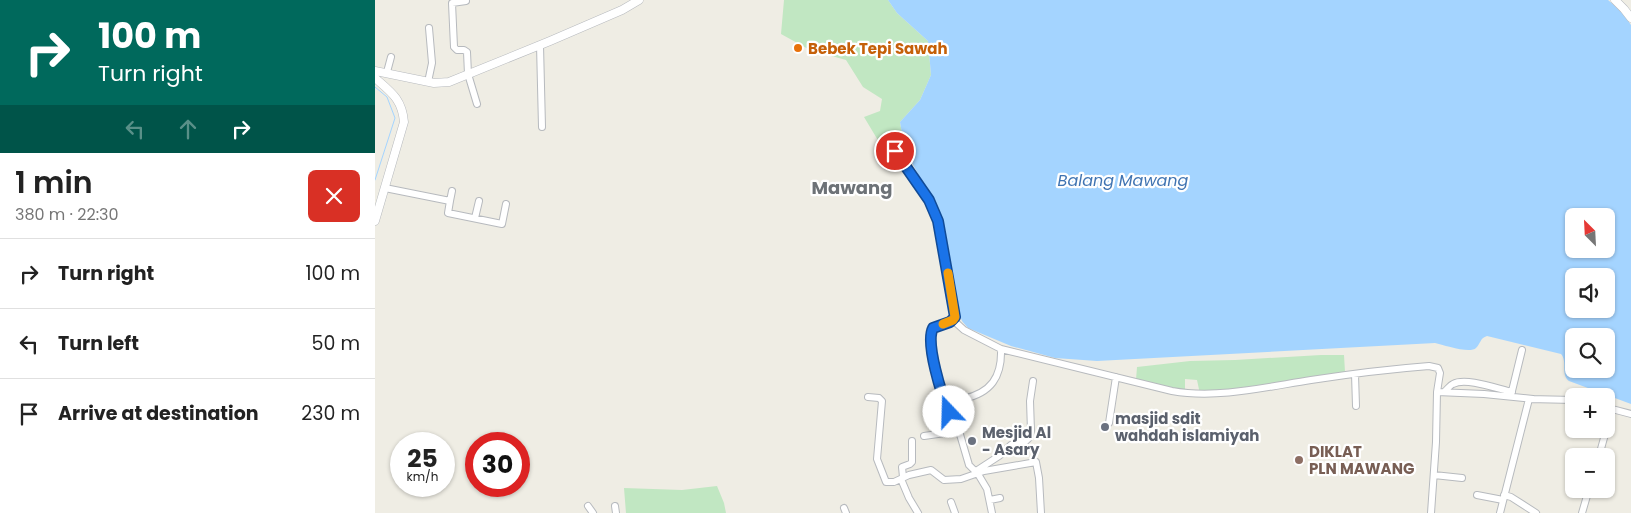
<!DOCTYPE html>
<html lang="en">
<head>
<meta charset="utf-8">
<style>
	body { margin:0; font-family:Poppins,sans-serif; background:#f2f2f2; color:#222; height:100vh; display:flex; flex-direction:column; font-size:19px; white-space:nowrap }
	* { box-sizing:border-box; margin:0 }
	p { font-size:16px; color:#767676 }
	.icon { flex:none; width:28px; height:28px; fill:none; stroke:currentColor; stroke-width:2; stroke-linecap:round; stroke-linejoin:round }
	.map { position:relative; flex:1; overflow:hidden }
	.drawer { display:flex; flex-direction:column; background:#fff; width:375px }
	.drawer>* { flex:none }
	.top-card { background:#00695c; color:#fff; overflow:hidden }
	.needle { width:32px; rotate:336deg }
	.tools { position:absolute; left:1190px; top:208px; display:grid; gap:10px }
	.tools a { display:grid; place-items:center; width:50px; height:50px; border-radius:8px; background:#fff; box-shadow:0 1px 4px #0004; font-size:25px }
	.speed { position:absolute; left:15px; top:432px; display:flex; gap:10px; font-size:25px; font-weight:700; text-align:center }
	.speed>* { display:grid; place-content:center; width:65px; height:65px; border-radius:50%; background:#fff; box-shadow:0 1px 4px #0004; line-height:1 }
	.speed small { font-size:12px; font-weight:400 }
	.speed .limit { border:8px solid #d22; background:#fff; color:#111 }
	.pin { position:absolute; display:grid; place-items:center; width:42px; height:42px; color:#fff; margin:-21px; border:2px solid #fff; border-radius:50%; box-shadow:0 1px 5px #0007 }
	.me { position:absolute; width:55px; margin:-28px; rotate:339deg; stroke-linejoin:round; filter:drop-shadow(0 0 4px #0008) }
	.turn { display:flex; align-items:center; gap:18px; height:105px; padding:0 15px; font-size:22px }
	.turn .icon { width:65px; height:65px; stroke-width:2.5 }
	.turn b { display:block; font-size:35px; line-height:42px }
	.lanes { display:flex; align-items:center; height:48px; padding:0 15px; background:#0003; justify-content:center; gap:25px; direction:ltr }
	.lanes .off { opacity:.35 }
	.round { display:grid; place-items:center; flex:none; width:52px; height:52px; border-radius:8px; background:#f2f2f2 }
	.summary { display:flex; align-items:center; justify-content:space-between; height:85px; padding:0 15px }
	h1 { font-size:30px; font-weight:600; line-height:38px }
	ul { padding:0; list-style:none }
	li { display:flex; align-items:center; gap:15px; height:70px; padding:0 15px; border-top:1px solid #e0e0e0 }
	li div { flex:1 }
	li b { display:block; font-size:19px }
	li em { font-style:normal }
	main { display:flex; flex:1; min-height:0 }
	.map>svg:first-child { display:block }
</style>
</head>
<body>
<main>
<section class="drawer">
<div class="top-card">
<div class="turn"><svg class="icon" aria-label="right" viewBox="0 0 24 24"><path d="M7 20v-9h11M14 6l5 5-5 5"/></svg><div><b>100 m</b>Turn right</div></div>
<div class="lanes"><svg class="icon off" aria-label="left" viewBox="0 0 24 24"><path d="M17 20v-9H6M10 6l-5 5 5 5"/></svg><svg class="icon off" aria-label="ahead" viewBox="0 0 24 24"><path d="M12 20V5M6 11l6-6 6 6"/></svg><svg class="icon" aria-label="right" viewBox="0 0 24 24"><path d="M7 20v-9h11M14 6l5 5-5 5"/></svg></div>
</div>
<div class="summary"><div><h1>1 min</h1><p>380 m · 22:30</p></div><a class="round" style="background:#d93025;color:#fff"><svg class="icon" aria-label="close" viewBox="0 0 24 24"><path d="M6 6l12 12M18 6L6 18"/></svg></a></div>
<ul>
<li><svg class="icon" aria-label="right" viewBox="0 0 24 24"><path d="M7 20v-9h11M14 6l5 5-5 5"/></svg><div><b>Turn right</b></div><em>100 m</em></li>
<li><svg class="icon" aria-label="left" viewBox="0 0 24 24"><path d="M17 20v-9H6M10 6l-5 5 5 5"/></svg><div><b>Turn left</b></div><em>50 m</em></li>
<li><svg class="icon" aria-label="arrive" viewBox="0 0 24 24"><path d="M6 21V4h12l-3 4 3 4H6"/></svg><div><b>Arrive at destination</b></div><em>230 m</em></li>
</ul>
</section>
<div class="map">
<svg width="1256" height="513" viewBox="0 0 1256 513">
	<rect width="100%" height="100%" fill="#efede4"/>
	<!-- green -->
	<path fill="#c1e7c2" d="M409,0H513L522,13L553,41L556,75L545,100L525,122L530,150L510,152L489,117L505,111L507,99L488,87L471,60L435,50L406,34Z
		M946,355H969L970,372L946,375L912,382L825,394L822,380L810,379V391L761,380L762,367L815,361L860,360Z
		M342,486L349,503L351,513H251L249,488L307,490Z"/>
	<!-- water -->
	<path fill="#a4d4ff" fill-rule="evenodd" d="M513,0H1233L1247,12L1256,25V404L1194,381C1185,374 1193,362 1186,354L1112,336C1105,338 1106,343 1101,348C1095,354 1069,345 1060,343L722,361L680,358L636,346L593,328L587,321L584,313L570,232L566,216L530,150L525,122L545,100L556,75L553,41L522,13ZM1199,216H1231V249H1199ZM1199,276H1231V309H1199ZM1199,336H1231V369H1199Z"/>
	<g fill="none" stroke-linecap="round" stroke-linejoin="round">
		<!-- stream -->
		<path stroke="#a4d4ff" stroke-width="1" d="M0,87L12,97L20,118L0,180"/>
		<!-- minor casing -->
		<g stroke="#b7babe" stroke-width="8">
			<path id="minor" d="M91,1L77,3L79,47L82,50H89L92,52L93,74L102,104
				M165,45L167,127
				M12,72L16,57
				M53,82L57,63L54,28
				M520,151L554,200L563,221L580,312L578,320L589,330L626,349L797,391C842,399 891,387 936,380C975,374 1015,369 1054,366L1063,368L1065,373L1062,392L1109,394L1158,399
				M10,188L75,201L73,213L127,224L131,204
				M75,201L77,191
				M100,218L104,201
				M578,320L561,326L556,330L555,340L569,401L584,431L594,465L603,474L612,489L617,513
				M980,374L981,406
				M1069,392C1072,390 1075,385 1078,384C1091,377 1123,389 1137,392
				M1136,395L1147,350
				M493,397L504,398L507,401L502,459L511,482H519L534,475L556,470L569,480L586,479L609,471L661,462L664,478L666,513
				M588,399C616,393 627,377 626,349
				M1237,409L1256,414
				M734,423L741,377
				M549,436L584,431
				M1224,456L1237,409L1231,407
				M601,471L624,456L636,445L650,442L654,438L656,431L655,401L658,381
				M1059,475L1087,478
				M528,477L527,467L535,464L537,462V441
				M526,479L534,498L543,513
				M1102,495L1128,500
				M1129,495L1136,497L1161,513
				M615,500L625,498
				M576,502L580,513
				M213,506L218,513
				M240,506L241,513
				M469,508L471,513
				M1056,513L1061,442L1062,392
				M1125,513L1154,399L1199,400
				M1207,513L1214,489"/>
		</g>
		<!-- tertiary casing -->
		<g stroke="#b7babe" stroke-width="9">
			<path id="tertiary" d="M1240,0L1249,9L1256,18
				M0,71L59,83L74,82L175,41L247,10L264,0
				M0,78C16,92 27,99 29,122L0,221"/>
		</g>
		<!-- minor -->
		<use href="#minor" stroke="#fff" stroke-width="6"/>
		<!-- tertiary -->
		<use href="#tertiary" stroke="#fff" stroke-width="8"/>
	</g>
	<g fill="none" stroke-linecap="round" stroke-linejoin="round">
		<!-- route casing -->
		<g stroke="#114b97" stroke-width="12">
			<path id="route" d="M520,151L554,200L563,221L580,317L575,322L558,328C550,343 567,396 574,412"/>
		</g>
		<!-- route -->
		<use href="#route" stroke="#1a73e8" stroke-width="9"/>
		<!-- slow -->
		<path stroke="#f59e0b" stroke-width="9" d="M568,324L578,320L580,317L573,273"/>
	</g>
	<!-- markers -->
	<circle fill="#e8710a" stroke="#fff" stroke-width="2" cx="423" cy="48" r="5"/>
	<g fill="#6b7280" stroke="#fff" stroke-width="2">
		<circle cx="730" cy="427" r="5"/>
		<circle cx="597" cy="441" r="5"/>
	</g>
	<circle fill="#8d6e63" stroke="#fff" stroke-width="2" cx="924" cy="460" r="5"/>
	<g text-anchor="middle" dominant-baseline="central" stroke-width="4.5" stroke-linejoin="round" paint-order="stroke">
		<!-- food labels -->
		<g font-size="15" font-weight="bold" fill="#c56008" stroke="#fff" text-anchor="start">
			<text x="433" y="48">Bebek Tepi Sawah</text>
		</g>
		<!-- worship labels -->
		<g font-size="15" font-weight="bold" fill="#5b616d" stroke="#fff" text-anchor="start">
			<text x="740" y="418">masjid sdit<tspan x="740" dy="17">wahdah islamiyah</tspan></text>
			<text x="607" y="432">Mesjid Al<tspan x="607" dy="17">- Asary</tspan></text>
		</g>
		<!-- education labels -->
		<g font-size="15" font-weight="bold" fill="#785e54" stroke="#fff" text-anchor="start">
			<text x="934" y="451">DIKLAT<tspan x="934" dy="17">PLN MAWANG</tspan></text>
		</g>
		<!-- water labels -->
		<g font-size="16" font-style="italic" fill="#4074b2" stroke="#fff">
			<text x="748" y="180">Balang Mawang</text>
		</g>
		<!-- quarter labels -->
		<g font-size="18" font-weight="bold" fill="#6d7277" stroke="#fff">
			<text x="477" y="187">Mawang</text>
		</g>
	</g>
</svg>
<div class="tools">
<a><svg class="needle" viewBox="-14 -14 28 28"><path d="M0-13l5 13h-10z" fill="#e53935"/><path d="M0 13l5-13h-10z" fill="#767676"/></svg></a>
<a><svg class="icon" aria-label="sound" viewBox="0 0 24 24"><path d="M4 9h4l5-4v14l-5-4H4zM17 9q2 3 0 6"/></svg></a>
<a><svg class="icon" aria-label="search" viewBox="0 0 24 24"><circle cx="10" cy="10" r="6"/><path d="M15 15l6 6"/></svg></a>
<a>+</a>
<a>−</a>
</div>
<div class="speed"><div>25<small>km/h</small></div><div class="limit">30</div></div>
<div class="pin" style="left:520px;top:151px;background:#d93025"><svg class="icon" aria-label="arrive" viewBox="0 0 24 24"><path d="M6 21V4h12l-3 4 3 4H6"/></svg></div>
<svg class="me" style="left:574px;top:412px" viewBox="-20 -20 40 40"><circle r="19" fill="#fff"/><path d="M0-13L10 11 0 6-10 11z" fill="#1a73e8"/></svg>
</div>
</main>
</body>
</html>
